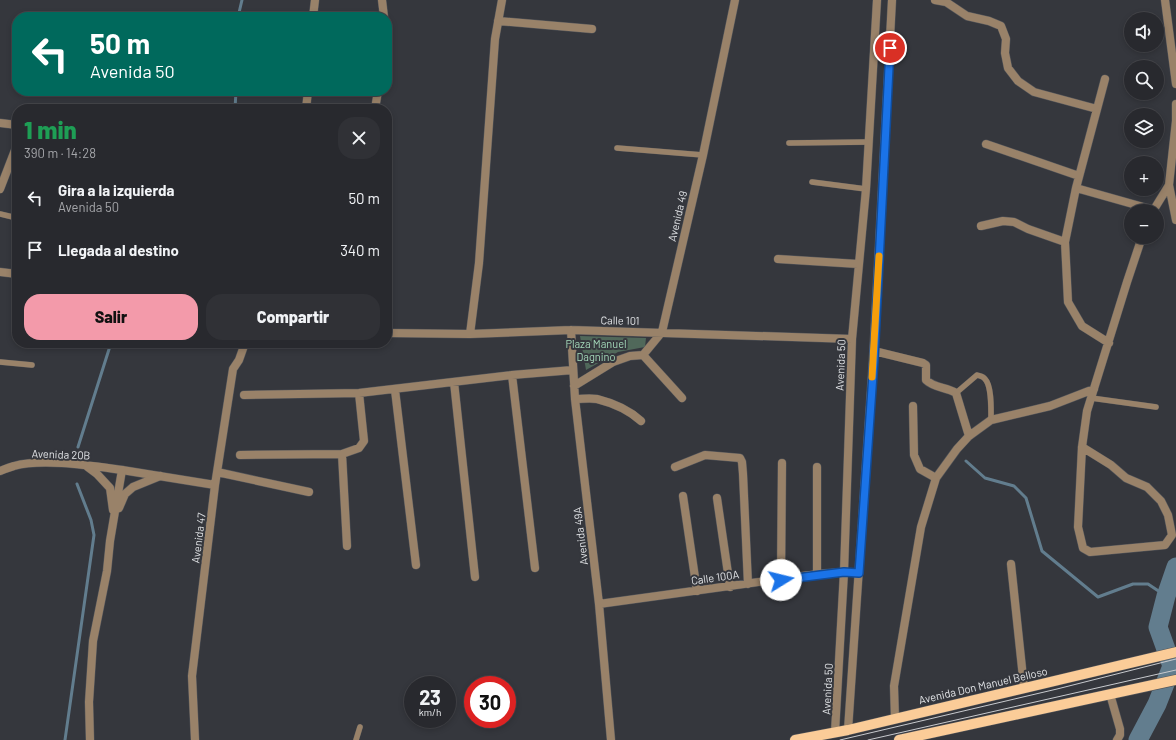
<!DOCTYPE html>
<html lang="es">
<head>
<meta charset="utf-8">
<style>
	body { margin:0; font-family:Barlow,sans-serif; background:#303136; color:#f1f3f6; height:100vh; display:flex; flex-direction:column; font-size:15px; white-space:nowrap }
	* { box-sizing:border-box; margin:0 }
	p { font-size:13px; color:#a5a6aa }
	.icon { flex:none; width:22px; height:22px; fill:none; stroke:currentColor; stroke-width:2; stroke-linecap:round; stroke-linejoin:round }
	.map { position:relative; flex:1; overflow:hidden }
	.sheet { position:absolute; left:12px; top:104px; width:380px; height:244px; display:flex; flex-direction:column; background:#28292e; border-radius:16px; box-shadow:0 2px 6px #0003,0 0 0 1px #44454a }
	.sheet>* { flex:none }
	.top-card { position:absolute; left:12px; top:12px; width:380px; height:84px; border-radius:16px; box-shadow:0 2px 6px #0003,0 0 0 1px #44454a; background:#00695c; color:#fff; overflow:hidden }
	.tools { position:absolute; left:1124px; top:12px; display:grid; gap:8px }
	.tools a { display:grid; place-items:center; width:40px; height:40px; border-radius:50%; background:#28292e; box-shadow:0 2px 6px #0003,0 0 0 1px #44454a; font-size:20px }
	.speed { position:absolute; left:404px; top:676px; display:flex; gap:8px; font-size:20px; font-weight:700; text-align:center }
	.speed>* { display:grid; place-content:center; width:52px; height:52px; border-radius:50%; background:#28292e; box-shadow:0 2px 6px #0003,0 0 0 1px #44454a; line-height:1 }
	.speed small { font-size:10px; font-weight:400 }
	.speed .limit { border:6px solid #d22; background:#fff; color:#111 }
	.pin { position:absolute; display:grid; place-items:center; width:34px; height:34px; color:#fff; margin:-17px; border:2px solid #fff; border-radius:50%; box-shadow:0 1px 4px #0007 }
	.me { position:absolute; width:44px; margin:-22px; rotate:81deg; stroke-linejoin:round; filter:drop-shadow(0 0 3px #0008) }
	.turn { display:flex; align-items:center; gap:14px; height:84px; padding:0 12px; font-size:18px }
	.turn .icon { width:52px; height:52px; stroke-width:2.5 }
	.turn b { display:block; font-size:28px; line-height:34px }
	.round { display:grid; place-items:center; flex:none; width:42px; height:42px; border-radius:16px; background:#303136 }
	.overview { display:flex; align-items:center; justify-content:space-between; height:68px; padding:0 12px }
	h1 { font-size:24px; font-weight:800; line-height:30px; color:#1e9e55 }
	.primary-button { display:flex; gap:8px; margin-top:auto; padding:8px 12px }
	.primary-button a { flex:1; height:46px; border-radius:16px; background:#f39aaa; color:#111; font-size:16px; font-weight:800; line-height:46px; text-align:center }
	.primary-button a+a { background:#303136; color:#f1f3f6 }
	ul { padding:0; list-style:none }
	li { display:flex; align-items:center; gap:12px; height:52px; padding:0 12px }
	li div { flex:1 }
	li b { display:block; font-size:15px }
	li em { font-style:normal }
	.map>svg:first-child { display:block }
</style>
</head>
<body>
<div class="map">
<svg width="1176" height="740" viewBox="0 0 1176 740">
	<rect width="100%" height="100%" fill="#35373d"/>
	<!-- green -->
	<path fill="#50685a" d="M580,336L646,338L645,347L618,352L586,370Z"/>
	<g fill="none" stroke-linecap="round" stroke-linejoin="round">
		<!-- stream -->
		<path stroke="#627d8e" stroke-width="3" d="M238,17L242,0
			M235,109L236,91
			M78,447L111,343
			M966,461L985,478L1014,486L1026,498L1042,551L1098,597L1133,584H1148L1166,596
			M65,740L94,535L91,520L77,484"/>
		<!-- river -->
		<path stroke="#627d8e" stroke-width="19" d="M1138,740L1157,704L1172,666L1158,627L1166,596L1176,567"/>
		<!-- service casing -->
		<g stroke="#54565b" stroke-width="6">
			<path id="service" d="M789,143L869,142
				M617,148L703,155
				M812,182L866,189
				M0,214L17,218
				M0,362L32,365
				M956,393L977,375C980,376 983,376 985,379C992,386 991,410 991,420
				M1091,398L1156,407
				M356,740L360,727"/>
		</g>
		<!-- minor casing -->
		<g stroke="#54565b" stroke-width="9">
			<path id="minor" d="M382,0L384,17
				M935,0L946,2L967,16L989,21L1001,26L1006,39L1005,53L1008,68L1018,81L1034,92L1097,109
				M1165,0L1176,84
				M313,17L315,0
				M498,21L592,29
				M387,38V43
				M1105,79L1076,188L1065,242L1068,302L1082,326L1109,343
				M306,109L308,91
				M375,109L378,91
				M0,123L17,125
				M986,144L1079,176
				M1169,185L1176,220
				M1076,188L1154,210
				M0,189L17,145
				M1153,211L1169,185L1176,121V104
				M981,226L1003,221L1014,222L1028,229L1065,242
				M778,259L858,264
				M0,272L17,274
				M571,330L575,399L599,604L611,740
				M387,333L470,334L571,330L852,339
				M470,334L479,263L495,39L502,0
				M874,351L923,363L926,365V380C934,388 946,387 956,393L969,436
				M643,355L682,398
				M512,375L535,568
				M454,382L475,577
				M574,386L613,362L630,356L643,355L662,332L703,155L735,0
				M395,390L416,565
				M244,395L359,393L512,375L573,370
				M575,399C582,399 590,398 597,399C613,403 629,410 641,421
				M913,406L914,455L920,469L936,478
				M1082,447L1111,465L1126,478L1147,487L1161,501L1168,515L1172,535L1165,545L1090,552L1083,548L1078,527L1082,447L1087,411L1127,282L1142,237
				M342,454L347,546
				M240,455L342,454L359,448L364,441L359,393
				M675,467L705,455L740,458L742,462L743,474L748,584
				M122,470L215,485
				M217,472L309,492
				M683,496L697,591
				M717,498L730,587
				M1011,564L1024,687
				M817,574V467
				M781,580L782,463
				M599,604L817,574L844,572L859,573
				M1110,694L1120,729V735L1117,740
				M895,719L894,686L921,527L936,478L957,449L969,436L991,420L1050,406L1094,389
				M848,730L873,361L892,0
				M835,732L844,572L852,339L866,189L877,0
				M195,740L192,676L215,485L233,369L239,360L245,343"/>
		</g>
		<!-- tertiary casing -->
		<g stroke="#54565b" stroke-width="9">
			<path id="tertiary" d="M85,465L97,474L110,488L113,510
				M0,471C5,469 10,467 14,466C43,458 92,466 122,470L110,541L107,571L93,641L89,702L90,740
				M119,508L125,494L133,487L160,476"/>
		</g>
		<!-- primary casing -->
		<g stroke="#54565b" stroke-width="11">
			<path id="primary" d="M795,740L848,730L1176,652
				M899,740L1176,680"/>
		</g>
		<!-- service -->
		<use href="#service" stroke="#998269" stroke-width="5.5"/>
		<!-- minor -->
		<use href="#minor" stroke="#998269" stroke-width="8"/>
		<!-- tertiary -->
		<use href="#tertiary" stroke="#998269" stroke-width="8"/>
		<!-- primary -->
		<use href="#primary" stroke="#fbcc98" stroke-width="10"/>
		<!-- tram -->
		<path stroke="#c8cace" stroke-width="1" d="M840,740L1057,689L1176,659
			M868,740L1176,670"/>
	</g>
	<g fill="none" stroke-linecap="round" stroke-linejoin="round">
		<!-- route casing -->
		<g stroke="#114b97" stroke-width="10">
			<path id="route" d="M781,580L844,572L859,573L874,360L890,48"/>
		</g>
		<!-- route -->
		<use href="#route" stroke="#1a73e8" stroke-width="7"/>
		<!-- slow -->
		<path stroke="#f59e0b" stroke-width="7" d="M872,377L879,256"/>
	</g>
	<g text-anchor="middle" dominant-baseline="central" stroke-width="4" stroke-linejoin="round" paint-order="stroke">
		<!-- street labels -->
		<g font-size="11" fill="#e0e2e5" stroke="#35373d">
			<text transform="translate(677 216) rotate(-77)">Avenida 49</text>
			<text transform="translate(620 320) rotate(1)">Calle 101</text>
			<text transform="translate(840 365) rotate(-88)">Avenida 50</text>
			<text transform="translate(61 454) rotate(2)">Avenida 20B</text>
			<text transform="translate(580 536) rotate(-97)">Avenida 49A</text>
			<text transform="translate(198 538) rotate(-83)">Avenida 47</text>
			<text transform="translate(715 577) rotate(-8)">Calle 100A</text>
			<text transform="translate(983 685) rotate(-13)">Avenida Don Manuel Belloso</text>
			<text transform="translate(827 689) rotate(-87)">Avenida 50</text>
		</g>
		<!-- park labels -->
		<g font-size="11" fill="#a4d9ba" stroke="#35373d">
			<text x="596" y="343">Plaza Manuel<tspan x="596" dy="13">Dagnino</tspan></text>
		</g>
	</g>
</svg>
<div class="tools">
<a><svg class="icon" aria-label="sound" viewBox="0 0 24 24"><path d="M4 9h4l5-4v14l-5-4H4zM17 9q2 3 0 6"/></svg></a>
<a><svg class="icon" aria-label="search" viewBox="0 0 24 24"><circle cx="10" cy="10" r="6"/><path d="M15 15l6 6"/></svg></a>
<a><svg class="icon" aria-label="layers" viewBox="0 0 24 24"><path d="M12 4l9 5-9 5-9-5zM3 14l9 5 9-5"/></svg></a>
<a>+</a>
<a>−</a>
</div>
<div class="speed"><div>23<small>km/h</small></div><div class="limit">30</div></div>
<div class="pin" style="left:890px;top:48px;background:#d93025"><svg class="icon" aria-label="arrive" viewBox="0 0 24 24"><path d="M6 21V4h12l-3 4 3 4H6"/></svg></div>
<svg class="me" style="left:781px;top:580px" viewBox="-20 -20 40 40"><circle r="19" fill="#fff"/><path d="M0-13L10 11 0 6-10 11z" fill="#1a73e8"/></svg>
<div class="top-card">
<div class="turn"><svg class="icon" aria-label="left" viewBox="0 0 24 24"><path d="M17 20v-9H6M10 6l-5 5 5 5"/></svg><div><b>50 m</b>Avenida 50</div></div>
</div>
<section class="sheet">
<div class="overview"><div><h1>1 min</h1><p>390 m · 14:28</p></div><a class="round"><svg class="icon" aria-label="close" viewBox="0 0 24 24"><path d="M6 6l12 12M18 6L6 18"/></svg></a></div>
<ul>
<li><svg class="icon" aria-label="left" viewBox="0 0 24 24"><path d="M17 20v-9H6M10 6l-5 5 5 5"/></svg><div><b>Gira a la izquierda</b><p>Avenida 50</p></div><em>50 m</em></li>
<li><svg class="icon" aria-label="arrive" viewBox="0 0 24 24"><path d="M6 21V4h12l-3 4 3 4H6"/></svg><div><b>Llegada al destino</b></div><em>340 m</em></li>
</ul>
<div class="primary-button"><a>Salir</a><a>Compartir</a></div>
</section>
</div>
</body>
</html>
